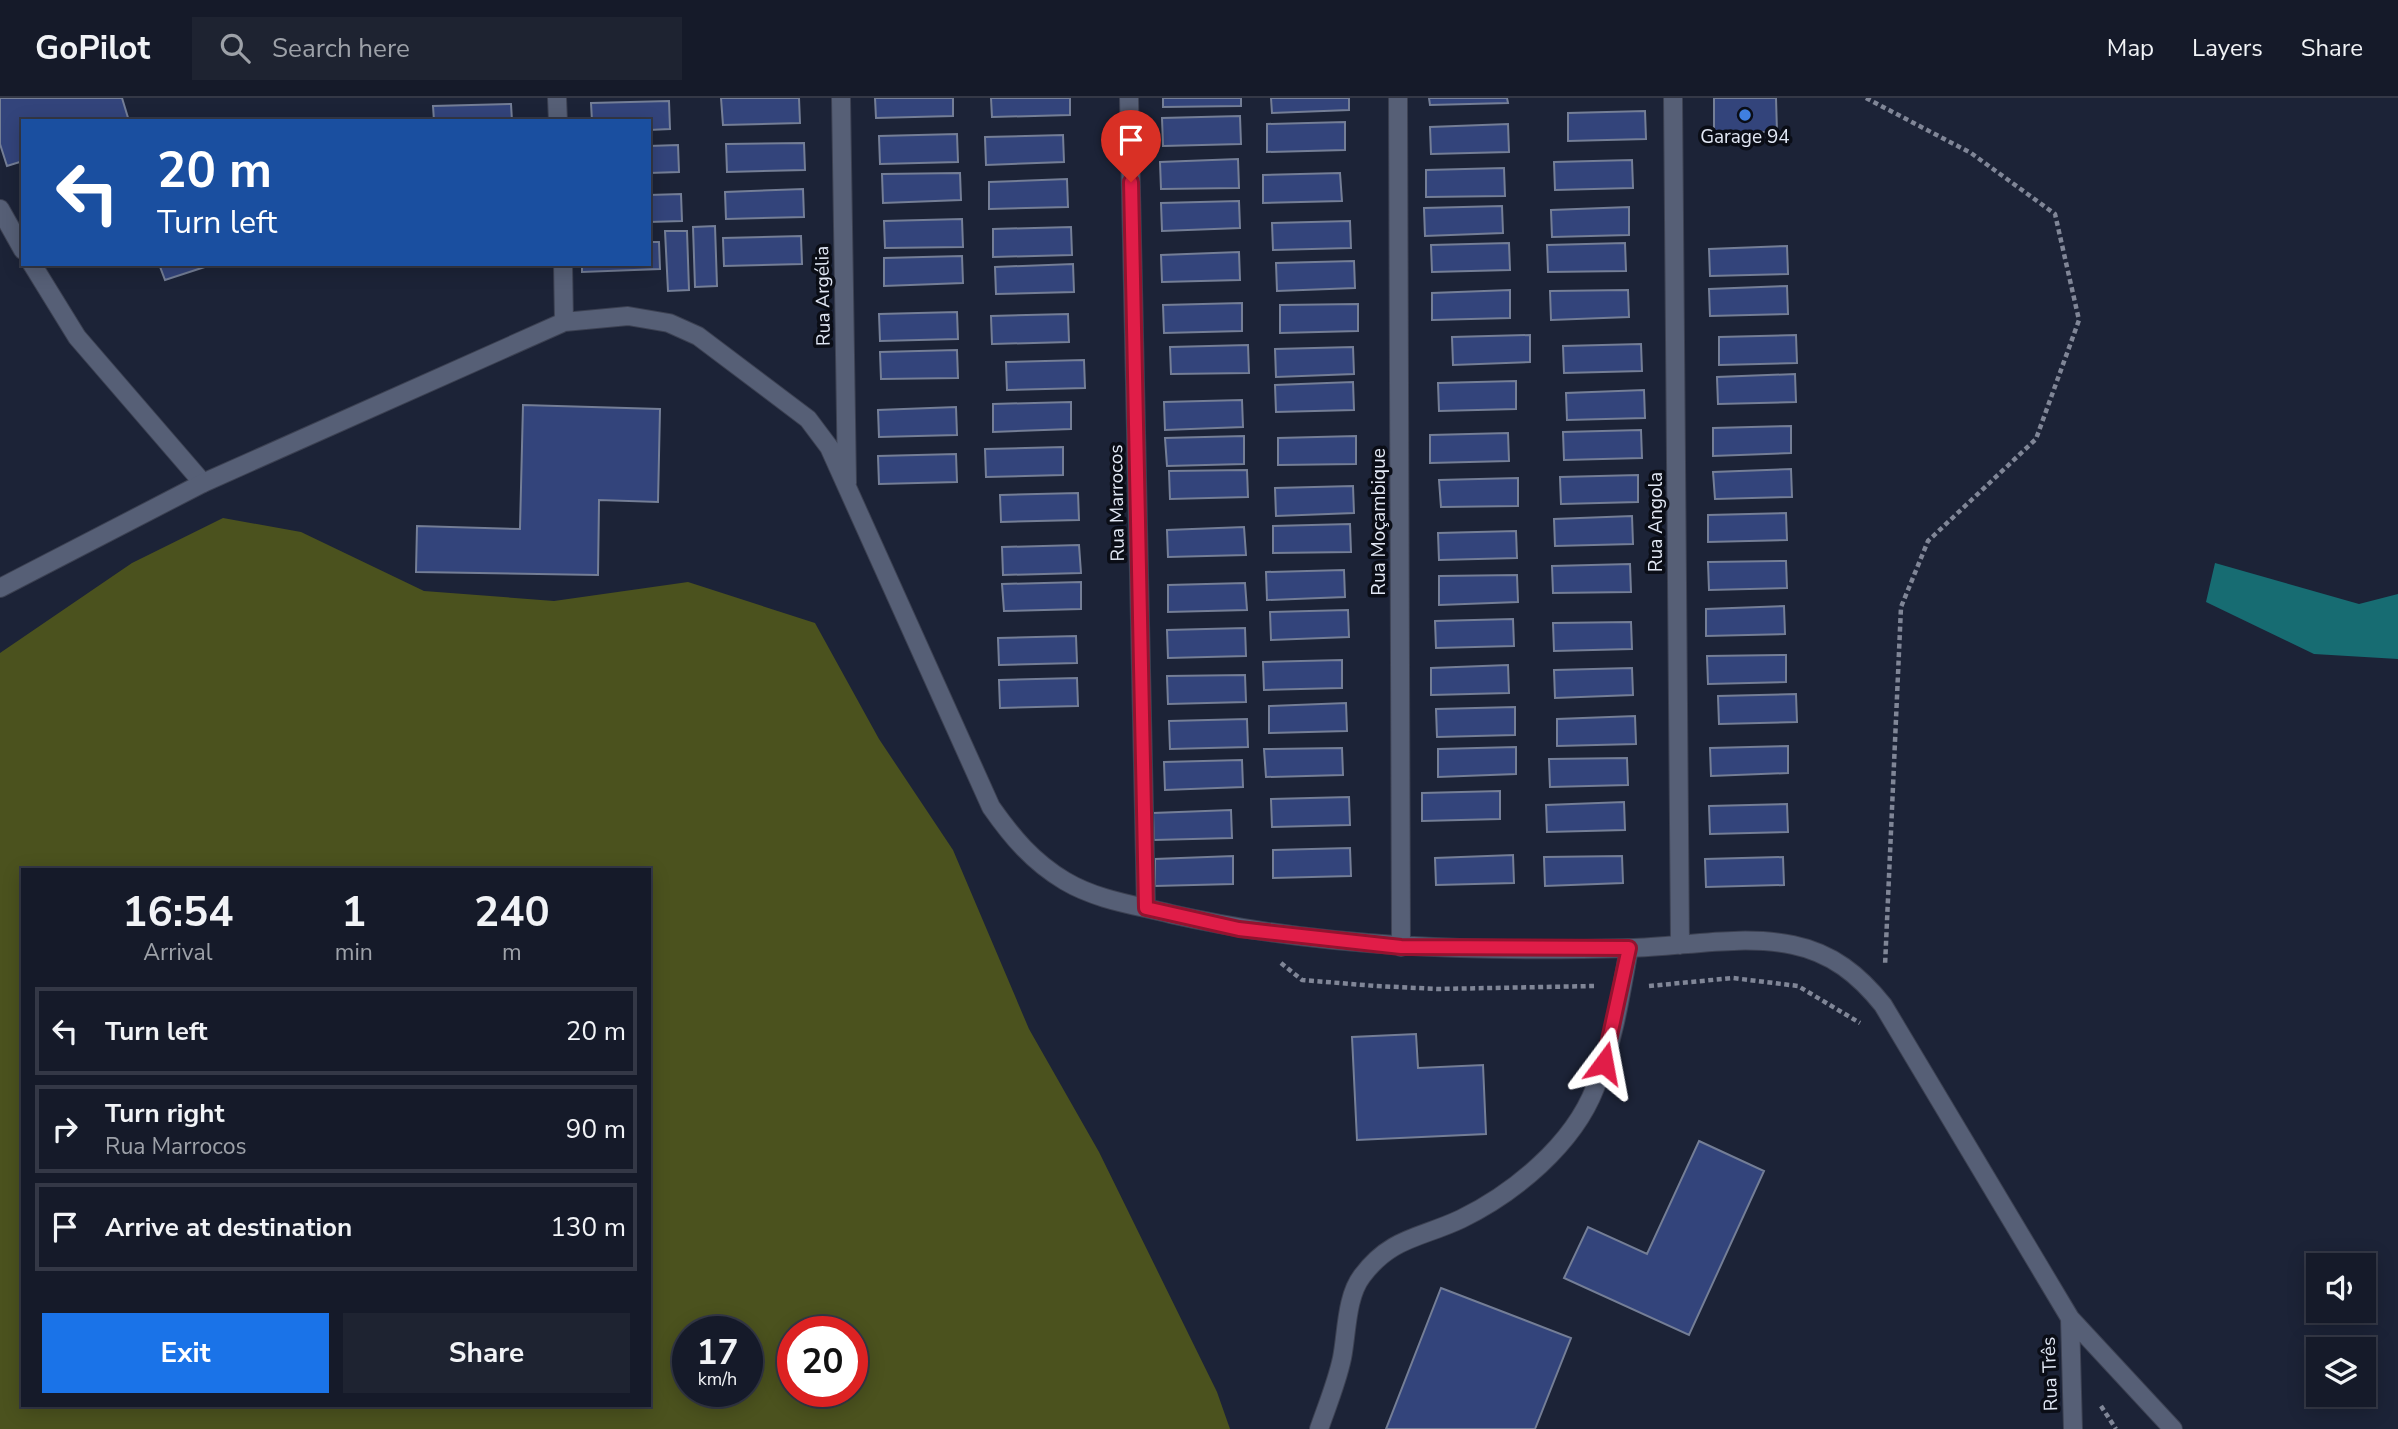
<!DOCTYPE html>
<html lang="en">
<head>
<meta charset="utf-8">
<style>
	body { margin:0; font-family:"Nunito Sans",sans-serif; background:#1e2331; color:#f1f3f6; height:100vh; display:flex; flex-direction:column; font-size:26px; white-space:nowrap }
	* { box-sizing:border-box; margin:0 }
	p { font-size:23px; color:#9da1a8 }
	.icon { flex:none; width:38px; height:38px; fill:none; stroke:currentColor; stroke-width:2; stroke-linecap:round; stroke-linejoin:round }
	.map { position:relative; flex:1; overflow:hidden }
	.side { position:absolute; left:21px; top:770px; width:630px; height:539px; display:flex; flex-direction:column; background:#151a29; border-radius:0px; box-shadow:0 4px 18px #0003,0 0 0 2px #343846 }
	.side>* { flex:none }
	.top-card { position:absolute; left:21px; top:21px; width:630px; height:147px; border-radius:0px; box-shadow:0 4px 18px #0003,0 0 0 2px #343846; background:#1a4fa0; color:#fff; overflow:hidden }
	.fabs { position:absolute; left:2306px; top:1155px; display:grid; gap:14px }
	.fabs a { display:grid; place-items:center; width:70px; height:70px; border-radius:0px; background:#151a29; box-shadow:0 4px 18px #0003,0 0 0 2px #343846; font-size:35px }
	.speed { position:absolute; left:672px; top:1218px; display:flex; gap:14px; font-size:35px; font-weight:700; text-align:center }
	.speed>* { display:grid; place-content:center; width:91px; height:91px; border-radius:50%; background:#151a29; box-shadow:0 4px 18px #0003,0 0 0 2px #343846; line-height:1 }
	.speed small { font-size:18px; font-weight:400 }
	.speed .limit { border:10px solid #d22; background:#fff; color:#111 }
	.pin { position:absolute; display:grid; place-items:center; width:60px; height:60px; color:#fff; margin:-72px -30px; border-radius:50% 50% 50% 0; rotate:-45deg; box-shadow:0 0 7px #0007 }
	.pin .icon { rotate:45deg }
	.me { position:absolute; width:77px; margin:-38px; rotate:13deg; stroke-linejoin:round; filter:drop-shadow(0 0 5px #0008) }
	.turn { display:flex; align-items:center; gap:24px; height:147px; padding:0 21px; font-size:32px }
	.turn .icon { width:91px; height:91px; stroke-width:2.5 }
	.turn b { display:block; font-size:49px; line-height:60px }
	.eta { display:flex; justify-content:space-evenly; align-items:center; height:119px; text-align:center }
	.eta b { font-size:42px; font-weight:700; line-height:49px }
	.cta { display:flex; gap:14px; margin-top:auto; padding:14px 21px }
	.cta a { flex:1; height:80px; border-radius:0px; background:#1a73e8; color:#fff; font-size:28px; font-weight:700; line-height:80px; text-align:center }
	.cta a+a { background:#1e2331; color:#f1f3f6 }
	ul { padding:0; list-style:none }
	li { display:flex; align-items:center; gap:21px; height:88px; margin:0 14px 10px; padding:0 7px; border:4px solid #343846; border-radius:0px }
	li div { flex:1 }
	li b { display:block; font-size:26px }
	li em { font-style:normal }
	header { display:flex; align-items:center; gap:42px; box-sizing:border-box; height:98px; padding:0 35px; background:#151a29; border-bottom:2px solid #343846 }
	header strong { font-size:33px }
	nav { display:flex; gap:38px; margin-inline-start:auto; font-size:24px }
	.search { width:490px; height:63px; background:#1e2331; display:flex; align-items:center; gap:18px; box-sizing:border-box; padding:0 24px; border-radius:0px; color:#9da1a8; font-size:26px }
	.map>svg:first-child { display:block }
</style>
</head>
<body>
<header>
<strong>GoPilot</strong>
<div class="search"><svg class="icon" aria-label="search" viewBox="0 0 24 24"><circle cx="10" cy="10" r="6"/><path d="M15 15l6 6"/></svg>Search here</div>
<nav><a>Map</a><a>Layers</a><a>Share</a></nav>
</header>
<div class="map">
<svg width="2398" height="1331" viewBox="0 0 2398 1331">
	<rect width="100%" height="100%" fill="#1c2337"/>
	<!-- green -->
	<path fill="#4b521e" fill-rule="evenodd" d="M223,420L301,434L424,493L554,503L688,484L815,525L879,641L953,752L1029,931L1099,1054L1217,1294L1230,1331H0V555L132,465ZM23,772H649V1307H23ZM688,1234H747V1293H688ZM793,1234H852V1293H793Z"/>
	<!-- water -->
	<path fill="#176c72" d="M2215,465L2359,506L2398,496V561L2314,556L2206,504Z"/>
	<!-- building -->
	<path fill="#33447b" stroke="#747e96" stroke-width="2" d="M0,0H122L129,23H23V63L7,68L0,46Z
		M721,0H799L800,25L723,27Z
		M875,0H953V18L876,20Z
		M991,0H1070V17L992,19Z
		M1163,0H1241V8L1163,9Z
		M1271,0H1349V12L1272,15Z
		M1429,0H1507L1508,5L1430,7Z
		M1714,0H1776L1777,34H1714Z
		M669,3L670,31L649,32V23H592L591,5Z
		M511,6L512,23H434L433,8Z
		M1645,13L1646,41L1568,43V15Z
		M1240,18L1241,46L1163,48L1162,20Z
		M1345,24V52L1267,54V26Z
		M1508,26L1509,54L1431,56L1430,29Z
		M957,36L958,64L880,66L879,38Z
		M1063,37L1064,64L986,67L985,39Z
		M804,45L805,72L727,74L726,46Z
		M678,47L679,74L649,75V48Z
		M1238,61L1239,90L1161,91L1160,64Z
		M1632,62L1633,90L1555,92L1554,64Z
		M1504,70L1505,98L1426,99V72Z
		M960,75L961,102L883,105L882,76Z
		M1340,75L1342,103L1263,105V77Z
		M1067,81L1068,109L989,111V84Z
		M803,91L804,119L726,121L725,94Z
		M681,96L682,123L649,124V97Z
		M1239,103L1240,130L1162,133L1161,105Z
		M1502,108L1503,135L1425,138L1424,110Z
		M1629,109V137L1552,139L1551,112Z
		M962,121L963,149L885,150L884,123Z
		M1350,123L1351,150L1273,152L1272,125Z
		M715,128L717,188L695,189L693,129Z
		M1071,129L1072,157L993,159V131Z
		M665,133H687L689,192L668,193Z
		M801,138L802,166L724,168L723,140Z
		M649,144H659L660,171L582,174V166H649Z
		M1509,145L1510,172L1432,174L1431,147Z
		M1625,145L1626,173L1548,174L1547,147Z
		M1787,148L1788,176L1710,178L1709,151Z
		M1239,154L1240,182L1162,184L1161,157Z
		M962,158L963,185L884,188V160Z
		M1354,163L1355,190L1277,193L1276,165Z
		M159,166H214L165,182Z
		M1073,166L1074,194L996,196L995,169Z
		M1787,188L1788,216L1710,218L1709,191Z
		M1510,192V220L1432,222V195Z
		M1628,192L1629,219L1551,222L1550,193Z
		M1242,205V233L1164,235L1163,207Z
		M1358,206V233L1280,235V207Z
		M957,214L958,241L880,243L879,216Z
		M1068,216L1069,244L992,246L991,218Z
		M1530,237V264L1453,267L1452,239Z
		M1796,237L1797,265L1719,267V239Z
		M1641,246L1642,273L1564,275L1563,248Z
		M1248,247L1249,275L1171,276L1170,249Z
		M1353,249L1354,276L1276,279L1275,251Z
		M957,252L958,280L881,281L880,254Z
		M1084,262L1085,290L1007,292L1006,264Z
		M1795,276L1796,304L1718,306L1717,279Z
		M1516,283V311L1439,313L1438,285Z
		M1353,284L1354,312L1276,314L1275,287Z
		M1644,292L1645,320L1567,322L1566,295Z
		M1242,302L1243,329L1165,332L1164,304Z
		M1071,304V331L993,334V306Z
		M523,307L660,311L658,404L599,402L598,477L416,474L417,428L520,431Z
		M956,309L957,337L879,339L878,312Z
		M1791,328V355L1713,358V330Z
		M1641,332L1642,360L1564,362L1563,334Z
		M1508,335L1509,363L1430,365V337Z
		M1244,338V366L1167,368L1165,340Z
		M1356,338V366L1278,367V340Z
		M1063,349V377L986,379L985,351Z
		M956,356L957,384L879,386L878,358Z
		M1791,371L1792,399L1715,401L1713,374Z
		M1247,372L1248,399L1170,401L1169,373Z
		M1638,377V404L1561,406L1560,379Z
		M1518,380V408L1441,409L1439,382Z
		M1353,388L1354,415L1276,418L1275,390Z
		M1078,395L1079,422L1001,424L1000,397Z
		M1786,415L1787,442L1708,444V417Z
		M1632,418L1633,446L1555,448L1554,421Z
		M1350,426L1351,454L1273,455V428Z
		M1244,429L1246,457L1168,459L1167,432Z
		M1516,433L1517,460L1439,462L1438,435Z
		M1079,447L1081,475L1003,477L1002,449Z
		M1786,463L1787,490L1709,492L1708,464Z
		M1630,466L1631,494L1553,495L1552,468Z
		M1344,472L1345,499L1267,502L1266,474Z
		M1517,477L1518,504L1439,507V478Z
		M1081,484V511L1004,513L1002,486Z
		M1245,485L1247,512L1168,514V487Z
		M1784,508L1785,536L1706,538V511Z
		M1348,512L1349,539L1271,542L1270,514Z
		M1513,521L1514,548L1436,550L1435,523Z
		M1631,524L1632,551L1554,553L1553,525Z
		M1245,530L1246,558L1168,560L1167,532Z
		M1076,538L1077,565L999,567L998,540Z
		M1786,557V584L1708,586L1707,558Z
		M1342,562V590L1264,592L1263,564Z
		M1508,567L1509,595L1431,597V570Z
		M1632,570L1633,597L1555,600L1554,572Z
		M1245,577L1246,604L1168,606L1167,578Z
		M1077,580L1078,608L1000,610L999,582Z
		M1796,596L1797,624L1719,626L1718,598Z
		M1346,605L1347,633L1269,635V608Z
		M1515,609V637L1437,639L1436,611Z
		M1635,618L1636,646L1557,648V621Z
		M1247,621L1248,649L1170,651L1169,623Z
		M1788,648V675L1711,678L1710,650Z
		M1516,649V676L1438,679V651Z
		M1342,650L1343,677L1266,679L1264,651Z
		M1627,660L1628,687L1550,689L1549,661Z
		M1242,662L1243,689L1165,692L1164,664Z
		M1500,693V721L1422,723V695Z
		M1349,699L1350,727L1272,729L1271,701Z
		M1624,704L1625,732L1547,734L1546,707Z
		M1787,706L1788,734L1710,736L1709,708Z
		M1231,712L1232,740L1154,742L1153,715Z
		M1350,750L1351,778L1273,780V752Z
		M1513,757L1514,785L1436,787L1435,760Z
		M1233,758V786L1155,788V761Z
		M1622,758L1623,785L1545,788L1544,759Z
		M1783,759L1784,787L1706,789L1705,761Z
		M1416,936L1418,970L1483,967L1486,1036L1357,1042L1352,939Z
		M1699,1043L1764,1073L1689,1237L1564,1180L1588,1129L1647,1156Z
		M1441,1190L1571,1240L1535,1331H1386Z"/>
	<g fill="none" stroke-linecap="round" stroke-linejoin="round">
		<!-- lane casing -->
		<g stroke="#3c4152" stroke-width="20">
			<path id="lane" d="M0,111L23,152
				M32,166L77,239L203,385
				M1319,1331C1327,1308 1337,1284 1342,1260C1347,1235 1346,1199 1362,1178C1391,1139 1421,1140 1461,1121C1514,1095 1573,1047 1595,990C1613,946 1621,896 1629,850"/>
		</g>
		<!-- street casing -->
		<g stroke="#3c4152" stroke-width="20">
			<path id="street" d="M557,0L558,23
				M841,0L847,385
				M1129,0L1146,810
				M1398,0L1401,849
				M1673,0L1680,847
				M563,166L564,224
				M0,490L203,385L564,224L628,218L669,225L698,238L808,321L829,349L991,709C1012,739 1033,764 1065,783C1097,802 1135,807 1171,816C1321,850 1475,854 1629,850C1682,849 1741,836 1793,847C1832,855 1859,877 1883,907L2070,1220L2173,1331
				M2070,1220L2073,1331"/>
		</g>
		<!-- path -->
		<path stroke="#808697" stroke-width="4.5" stroke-dasharray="5 3.5" stroke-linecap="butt" d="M1866,0L1971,55L2055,116L2079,222L2036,341L1928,443L1901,509L1885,868
			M1281,865L1302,882L1376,888L1438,891L1594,888
			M1649,888L1733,880L1798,888L1860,925
			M2101,1308L2116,1331"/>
		<!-- lane -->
		<use href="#lane" stroke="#565f76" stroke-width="18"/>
		<!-- street -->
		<use href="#street" stroke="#565f76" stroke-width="18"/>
	</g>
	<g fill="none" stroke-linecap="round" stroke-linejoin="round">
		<!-- route casing -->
		<g stroke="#92132f" stroke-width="18">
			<path id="route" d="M1131,84L1146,810L1239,831L1401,849L1629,850L1604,965"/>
		</g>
		<!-- route -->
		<use href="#route" stroke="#e11d48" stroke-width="12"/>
	</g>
	<!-- markers -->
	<circle fill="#3f7fe0" stroke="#0a0d16" stroke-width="2.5" cx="1745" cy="17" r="7"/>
	<g text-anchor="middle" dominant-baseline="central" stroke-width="7" stroke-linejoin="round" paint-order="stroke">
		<!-- poi labels -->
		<g font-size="19" fill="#e2e8f5" stroke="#0a0d16">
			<text x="1745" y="39">Garage 94</text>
		</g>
		<!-- street labels -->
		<g font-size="19" fill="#e2e8f5" stroke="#0a0d16">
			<text transform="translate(823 198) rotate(-91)">Rua Argélia</text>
			<text transform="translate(1117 405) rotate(-91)">Rua Marrocos</text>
			<text transform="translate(1379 424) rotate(-90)">Rua Moçambique</text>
			<text transform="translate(1656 424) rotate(-90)">Rua Angola</text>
			<text transform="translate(2050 1276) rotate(-92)">Rua Três</text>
		</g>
	</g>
</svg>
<div class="fabs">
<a><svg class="icon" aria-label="sound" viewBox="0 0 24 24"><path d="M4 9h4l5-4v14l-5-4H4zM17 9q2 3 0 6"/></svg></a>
<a><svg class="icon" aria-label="layers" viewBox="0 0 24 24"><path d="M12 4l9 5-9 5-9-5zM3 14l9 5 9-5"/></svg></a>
</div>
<div class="speed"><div>17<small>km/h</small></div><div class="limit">20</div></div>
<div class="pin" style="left:1131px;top:84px;background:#d93025"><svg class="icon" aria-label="arrive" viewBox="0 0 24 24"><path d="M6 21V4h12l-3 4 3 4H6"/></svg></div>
<svg class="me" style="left:1604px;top:965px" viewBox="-20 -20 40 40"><path d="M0-17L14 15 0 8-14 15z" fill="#e11d48" stroke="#fff" stroke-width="4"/></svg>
<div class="top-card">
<div class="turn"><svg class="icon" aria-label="left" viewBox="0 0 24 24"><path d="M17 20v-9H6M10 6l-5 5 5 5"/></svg><div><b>20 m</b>Turn left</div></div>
</div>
<section class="side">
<div class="eta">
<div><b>16:54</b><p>Arrival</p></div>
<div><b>1</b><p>min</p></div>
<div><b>240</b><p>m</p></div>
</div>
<ul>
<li><svg class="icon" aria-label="left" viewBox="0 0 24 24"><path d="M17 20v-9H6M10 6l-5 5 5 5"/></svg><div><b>Turn left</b></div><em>20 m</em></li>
<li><svg class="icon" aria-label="right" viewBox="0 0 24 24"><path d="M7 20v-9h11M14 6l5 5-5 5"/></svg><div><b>Turn right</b><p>Rua Marrocos</p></div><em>90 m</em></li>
<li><svg class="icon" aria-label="arrive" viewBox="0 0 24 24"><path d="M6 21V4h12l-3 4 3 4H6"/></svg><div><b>Arrive at destination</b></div><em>130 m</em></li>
</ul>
<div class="cta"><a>Exit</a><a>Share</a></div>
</section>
</div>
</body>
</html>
